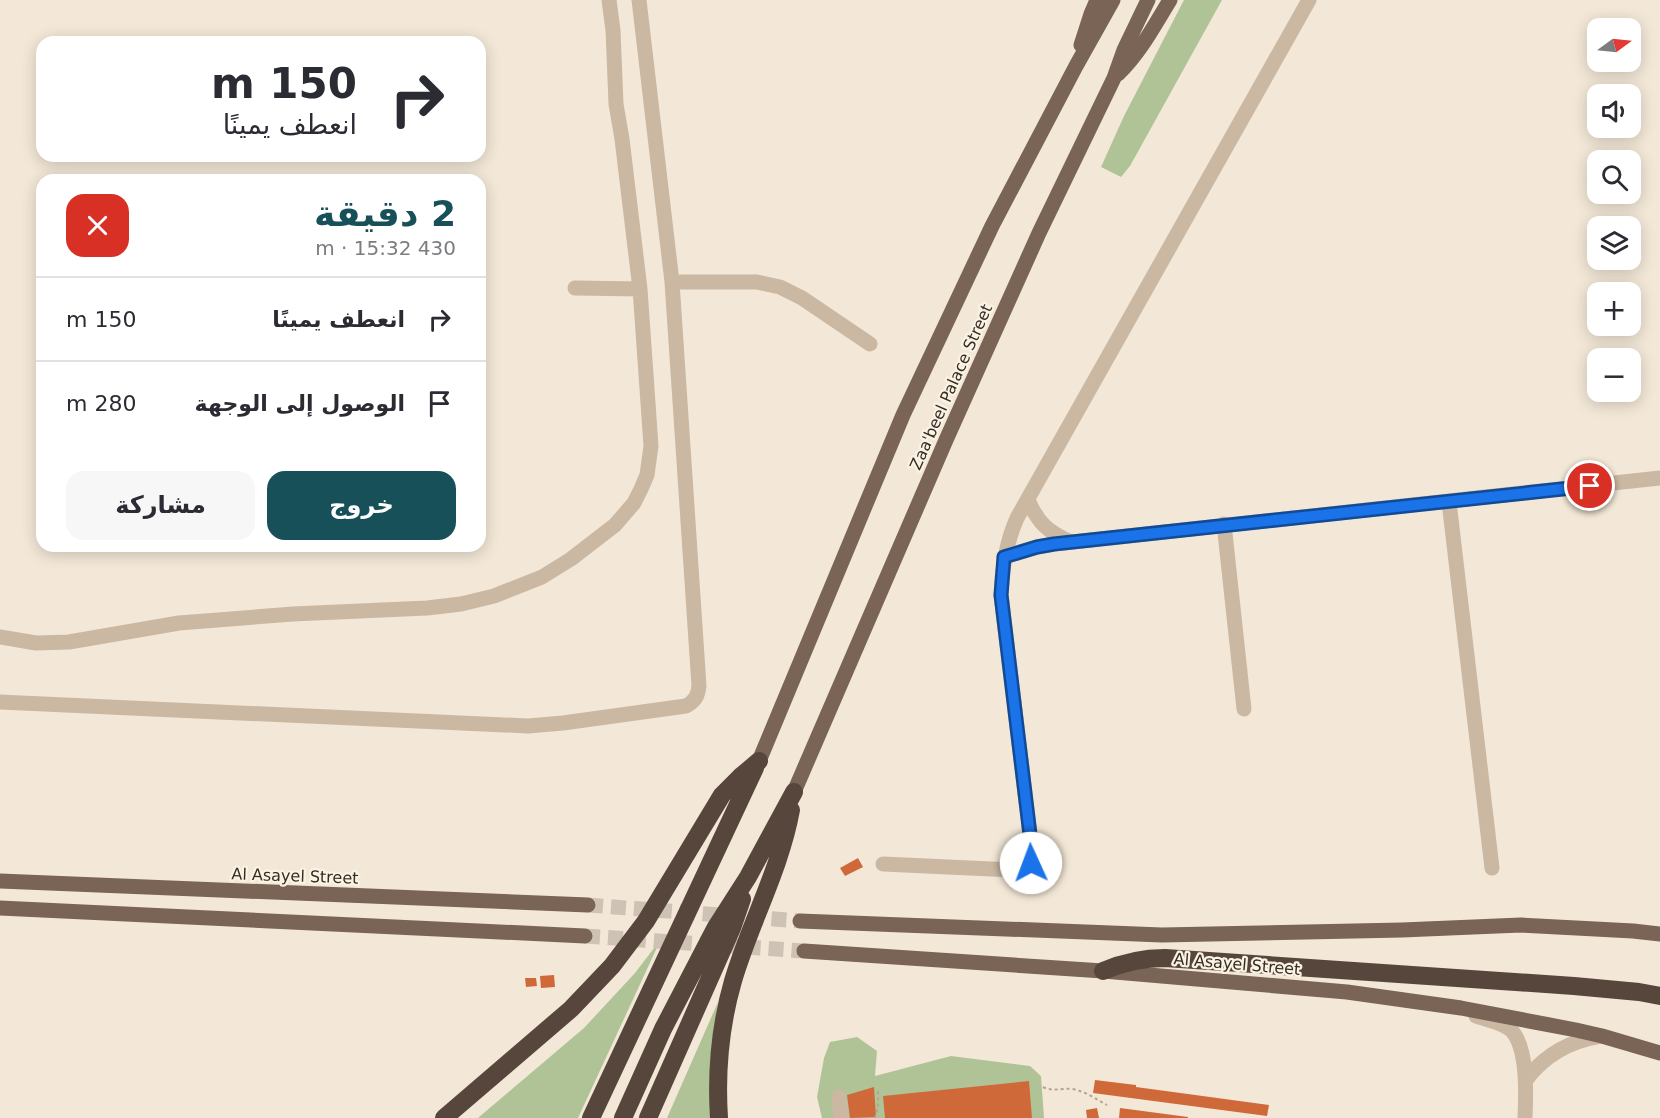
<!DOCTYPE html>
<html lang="ar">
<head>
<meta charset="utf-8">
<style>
	body { margin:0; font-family:"DejaVu Sans",Cairo,sans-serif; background:#f7f7f7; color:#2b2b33; direction:rtl; height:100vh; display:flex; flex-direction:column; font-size:22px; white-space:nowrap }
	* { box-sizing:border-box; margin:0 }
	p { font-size:20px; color:#7c7c81 }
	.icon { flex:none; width:33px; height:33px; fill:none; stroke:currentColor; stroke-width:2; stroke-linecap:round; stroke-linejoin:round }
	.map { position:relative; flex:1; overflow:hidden; direction:ltr }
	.drawer { position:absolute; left:36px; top:174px; width:450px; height:378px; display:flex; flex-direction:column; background:#fff; border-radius:18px; box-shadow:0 3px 15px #0003; direction:rtl }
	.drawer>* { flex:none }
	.guide { position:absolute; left:36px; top:36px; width:450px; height:126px; border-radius:18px; box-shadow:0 3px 15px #0003; direction:rtl; background:#fff; color:#2b2b33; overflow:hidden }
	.needle { width:39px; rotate:75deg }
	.controls { position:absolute; left:1587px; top:18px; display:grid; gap:12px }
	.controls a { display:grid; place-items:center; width:54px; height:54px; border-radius:12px; background:#fff; box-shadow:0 3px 15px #0003; font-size:30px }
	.pin { position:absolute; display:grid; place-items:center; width:51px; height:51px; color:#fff; margin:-26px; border:3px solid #fff; border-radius:50%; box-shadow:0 2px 6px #0007 }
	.me { position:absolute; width:66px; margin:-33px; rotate:358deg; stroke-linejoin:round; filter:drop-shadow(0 0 4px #0008) }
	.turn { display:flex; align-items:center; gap:21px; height:126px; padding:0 30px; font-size:27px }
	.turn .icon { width:78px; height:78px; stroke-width:2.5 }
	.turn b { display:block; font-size:42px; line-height:51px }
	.round { display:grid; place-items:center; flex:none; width:63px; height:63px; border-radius:18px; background:#f7f7f7 }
	.head { display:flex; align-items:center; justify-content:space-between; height:102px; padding:0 30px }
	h1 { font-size:36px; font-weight:700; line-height:45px; color:#18505a }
	.action { display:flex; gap:12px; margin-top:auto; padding:12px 30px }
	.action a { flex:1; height:69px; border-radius:18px; background:#18505a; color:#fff; font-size:24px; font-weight:700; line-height:69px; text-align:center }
	.action a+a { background:#f7f7f7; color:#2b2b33 }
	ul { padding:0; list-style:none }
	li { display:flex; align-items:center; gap:18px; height:84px; padding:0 30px; border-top:2px solid #e1e1e2 }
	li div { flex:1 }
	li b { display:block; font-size:22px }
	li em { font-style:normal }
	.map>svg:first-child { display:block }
</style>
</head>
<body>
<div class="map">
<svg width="1660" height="1118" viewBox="0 0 1660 1118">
	<rect width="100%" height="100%" fill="#f3e8d7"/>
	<!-- green -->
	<path fill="#b0c396" d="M1184,0H1222L1130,166L1121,177L1101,167L1124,116Z
		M661,939L578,1118H478L584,1028L635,973Z
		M718,1002L711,1054L713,1118H667Z
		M857,1037L877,1051L875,1076L951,1056L1030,1066L1041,1076L1044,1118H822L817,1097L824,1058L830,1042Z"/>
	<!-- building -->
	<path fill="#cf6939" d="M858,858L863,867L845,876L840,868Z
		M554,975L555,987L541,988L540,976Z
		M525,978H536L537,986L526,987Z
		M1095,1080L1136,1085V1087L1269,1105L1267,1116L1093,1093Z
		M1029,1081L1032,1118H885L883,1096Z
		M874,1087L876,1117L850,1118L847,1095Z
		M1097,1108L1099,1118H1087L1086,1110Z
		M1120,1108L1188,1117V1118H1119Z"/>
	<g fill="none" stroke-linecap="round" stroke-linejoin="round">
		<!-- major-tunnel -->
		<path stroke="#cdc2b3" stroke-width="15" stroke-dasharray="15 8" stroke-linecap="butt" d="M588,905L800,921
			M585,936L804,951"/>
		<!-- path -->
		<path stroke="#b7a28c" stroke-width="2" stroke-dasharray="3 3" stroke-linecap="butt" d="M1043,1087C1053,1092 1061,1088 1072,1089C1085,1091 1096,1099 1107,1105
			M875,1118L878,1107V1090"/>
		<!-- minor -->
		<path stroke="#cbb8a2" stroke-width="15" d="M672,282H757L780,287L802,298L870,344
			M575,288L640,289
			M1028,500C1038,523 1048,532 1071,542
			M1449,502L1492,868
			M1224,524L1244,709
			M1004,557L1037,547L1054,544L1660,478
			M0,637L36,643L69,642L179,623L293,614L427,608L461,604L494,596L542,577L571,559L615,525L634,503L641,489L647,475L651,446L640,289L622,139L616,104L613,30L609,0
			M0,702L528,726L563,723L686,706C695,701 698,696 699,686L672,282L639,0
			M883,864L1013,870L1027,867L1031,863L1032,851L1001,595C1002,567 1006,543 1017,518L1309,0
			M1476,1016C1487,1020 1502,1022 1511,1030C1528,1047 1526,1095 1525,1118
			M1526,1080C1545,1054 1570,1041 1601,1036
			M839,1097L841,1118"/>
		<!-- major -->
		<path stroke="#796455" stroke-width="15" d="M1081,45L1091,14L1097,0
			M1118,74C1140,53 1154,26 1170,0
			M759,761L903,415L992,226L1076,66L1113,0
			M794,792L946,440L1039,233L1114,78L1124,50L1148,0
			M0,881L588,905
			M0,908L585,936
			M800,921L1162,935L1402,930L1521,925L1633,931L1660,934
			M804,951L1103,971L1347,992L1461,1008L1576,1030L1602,1036L1660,1053"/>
		<!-- highway -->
		<path stroke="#57463b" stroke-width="18" d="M1103,971C1124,962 1142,958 1165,958L1574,986L1639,992L1660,996
			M444,1118L571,1009L612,966L646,921L722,795L740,777L759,761
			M591,1118L755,768
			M623,1118L663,1029L716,927L748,877L794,792
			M648,1118L732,928L742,899
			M719,1118C716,1071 720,1026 733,981C750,923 780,870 791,810"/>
	</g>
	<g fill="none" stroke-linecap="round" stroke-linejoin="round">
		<!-- route casing -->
		<g stroke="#114b97" stroke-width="15">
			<path id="route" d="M1031,863L1032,851L1001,595L1004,557L1037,547L1054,544L1590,486"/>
		</g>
		<!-- route -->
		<use href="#route" stroke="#1a73e8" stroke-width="10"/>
	</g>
	<g text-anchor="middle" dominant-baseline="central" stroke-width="4.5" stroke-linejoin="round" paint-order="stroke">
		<!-- street labels -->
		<g font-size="16" fill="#352c25" stroke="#faf2e3">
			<text transform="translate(951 387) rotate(-66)">Zaa'beel Palace Street</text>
			<text transform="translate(295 876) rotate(2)">Al Asayel Street</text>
			<text transform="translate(1237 964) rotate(5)">Al Asayel Street</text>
		</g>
	</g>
</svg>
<div class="controls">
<a><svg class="needle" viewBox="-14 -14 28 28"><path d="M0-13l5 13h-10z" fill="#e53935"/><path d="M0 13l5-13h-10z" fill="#7c7c81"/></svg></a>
<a><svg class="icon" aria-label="sound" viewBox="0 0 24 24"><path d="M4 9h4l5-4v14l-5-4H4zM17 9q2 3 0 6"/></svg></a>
<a><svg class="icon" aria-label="search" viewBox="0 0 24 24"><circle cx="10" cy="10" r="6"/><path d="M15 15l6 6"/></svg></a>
<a><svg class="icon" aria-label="layers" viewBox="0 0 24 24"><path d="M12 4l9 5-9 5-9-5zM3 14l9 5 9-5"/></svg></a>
<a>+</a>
<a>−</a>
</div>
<div class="pin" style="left:1590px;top:486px;background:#d93025"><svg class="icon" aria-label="arrive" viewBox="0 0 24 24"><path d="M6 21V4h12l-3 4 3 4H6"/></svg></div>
<svg class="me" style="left:1031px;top:863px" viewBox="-20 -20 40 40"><circle r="19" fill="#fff"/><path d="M0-13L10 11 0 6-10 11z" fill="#1a73e8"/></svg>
<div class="guide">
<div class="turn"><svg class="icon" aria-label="right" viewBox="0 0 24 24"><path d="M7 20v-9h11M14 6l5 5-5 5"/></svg><div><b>150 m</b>انعطف يمينًا</div></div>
</div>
<section class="drawer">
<div class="head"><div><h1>2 دقيقة</h1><p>430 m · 15:32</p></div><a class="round" style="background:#d93025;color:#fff"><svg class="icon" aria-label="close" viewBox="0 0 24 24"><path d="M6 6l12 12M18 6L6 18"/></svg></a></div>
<ul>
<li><svg class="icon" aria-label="right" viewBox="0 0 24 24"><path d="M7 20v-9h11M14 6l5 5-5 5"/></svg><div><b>انعطف يمينًا</b></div><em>150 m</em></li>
<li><svg class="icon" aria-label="arrive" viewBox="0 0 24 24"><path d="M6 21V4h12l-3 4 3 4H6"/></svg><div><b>الوصول إلى الوجهة</b></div><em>280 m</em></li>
</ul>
<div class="action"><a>خروج</a><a>مشاركة</a></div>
</section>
</div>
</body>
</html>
